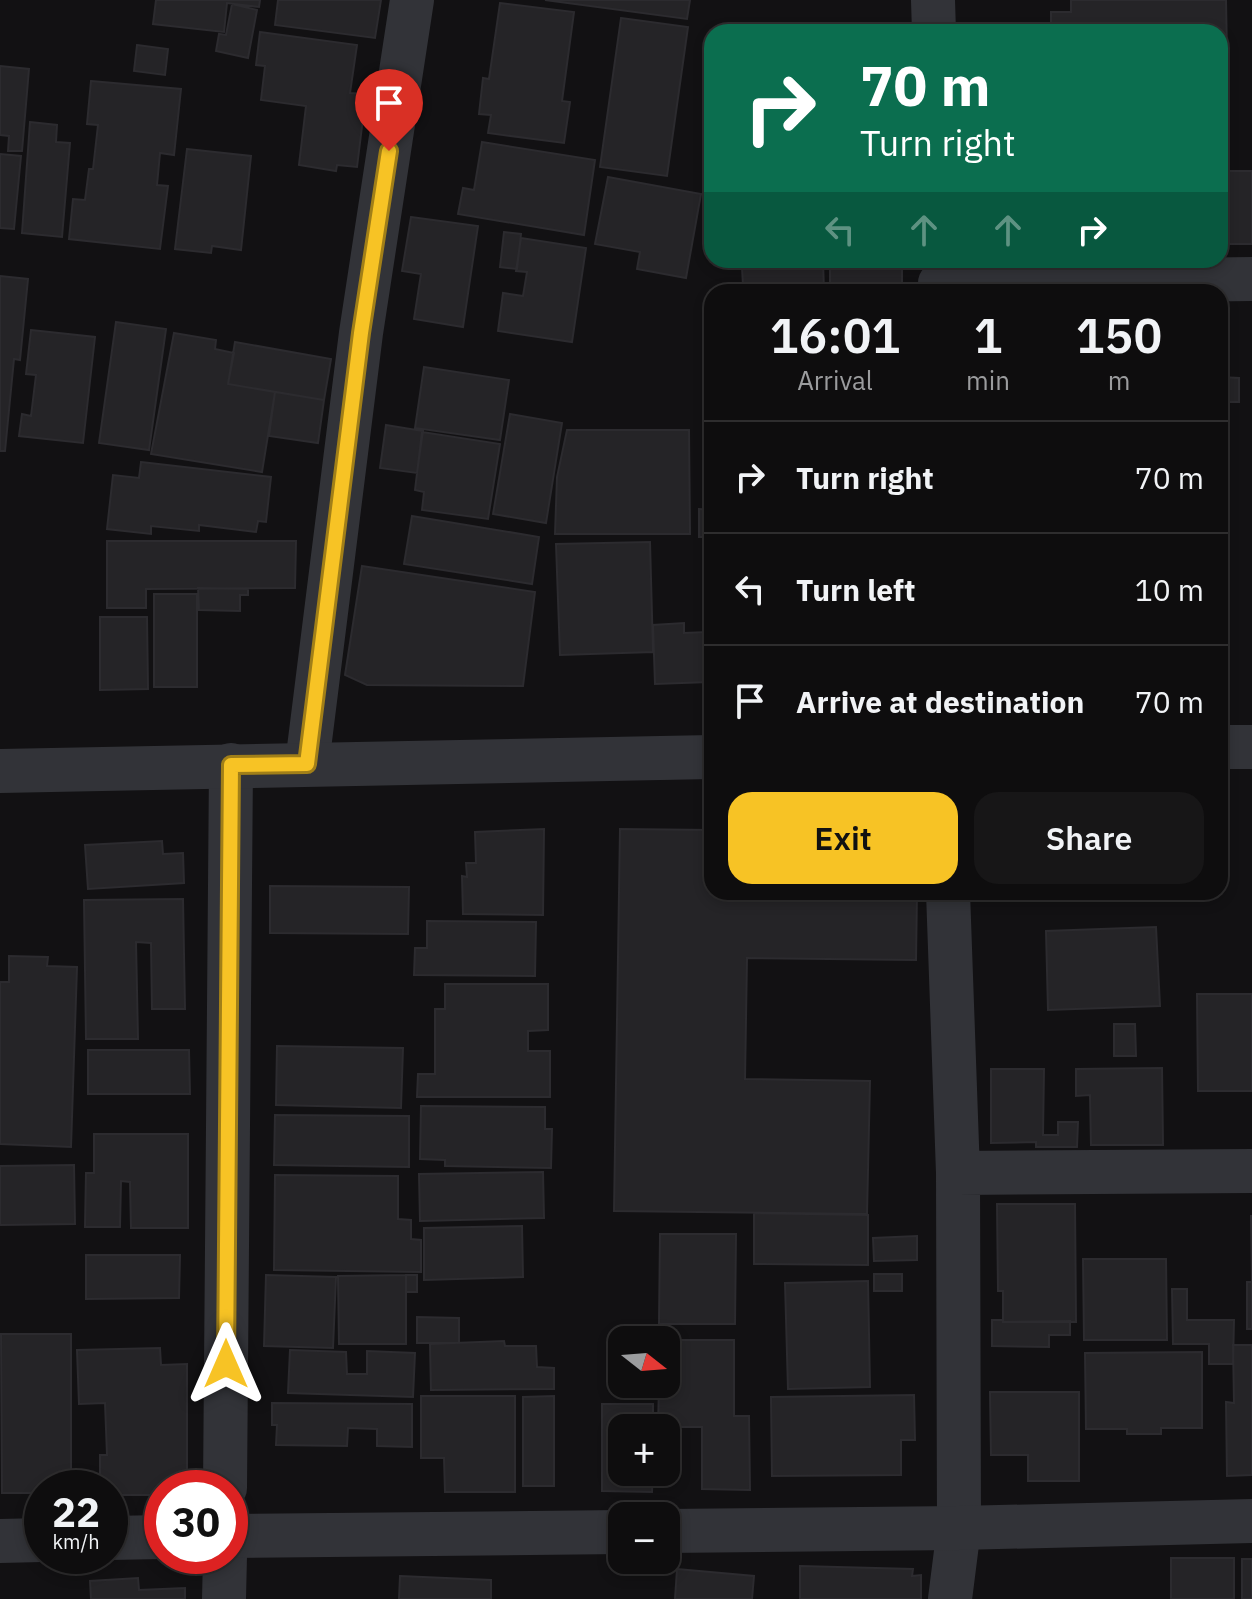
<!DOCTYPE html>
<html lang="en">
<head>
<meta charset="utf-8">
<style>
	body { margin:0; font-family:"IBM Plex Sans",sans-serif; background:#171617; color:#f1f3f6; height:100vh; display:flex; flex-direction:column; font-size:30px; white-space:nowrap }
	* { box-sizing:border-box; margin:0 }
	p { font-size:26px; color:#9b9c9e }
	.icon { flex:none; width:44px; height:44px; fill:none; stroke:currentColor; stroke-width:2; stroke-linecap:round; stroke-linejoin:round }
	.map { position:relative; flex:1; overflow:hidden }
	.panel { position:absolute; left:704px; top:284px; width:524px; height:616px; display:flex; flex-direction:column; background:#0e0d0e; border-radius:24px; box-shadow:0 4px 12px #0003,0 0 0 2px #2e2d2e }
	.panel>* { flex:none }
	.guide { position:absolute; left:704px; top:24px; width:524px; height:244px; border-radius:24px; box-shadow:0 4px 12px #0003,0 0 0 2px #2e2d2e; background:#0b6e4f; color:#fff; overflow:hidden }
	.needle { width:52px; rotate:107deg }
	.controls { position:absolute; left:608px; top:1326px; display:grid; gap:16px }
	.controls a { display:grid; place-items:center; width:72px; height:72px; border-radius:16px; background:#0e0d0e; box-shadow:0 4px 12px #0003,0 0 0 2px #2e2d2e; font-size:40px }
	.speed { position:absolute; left:24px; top:1470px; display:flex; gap:16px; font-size:40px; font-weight:700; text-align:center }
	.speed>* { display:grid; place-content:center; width:104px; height:104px; border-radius:50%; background:#0e0d0e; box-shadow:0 4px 12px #0003,0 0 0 2px #2e2d2e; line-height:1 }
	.speed small { font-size:20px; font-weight:400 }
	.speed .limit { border:12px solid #d22; background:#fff; color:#111 }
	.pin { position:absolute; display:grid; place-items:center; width:68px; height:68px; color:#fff; margin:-82px -34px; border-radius:50% 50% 50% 0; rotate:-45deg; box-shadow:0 0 8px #0007 }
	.pin .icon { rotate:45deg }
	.me { position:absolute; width:88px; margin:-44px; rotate:0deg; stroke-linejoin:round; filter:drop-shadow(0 0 6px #0008) }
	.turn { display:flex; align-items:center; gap:28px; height:168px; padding:0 24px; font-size:36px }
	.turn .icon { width:104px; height:104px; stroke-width:2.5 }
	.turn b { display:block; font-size:56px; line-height:68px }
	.lanes { display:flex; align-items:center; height:76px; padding:0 24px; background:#0003; justify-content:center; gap:40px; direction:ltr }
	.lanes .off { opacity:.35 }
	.eta { display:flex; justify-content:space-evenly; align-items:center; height:136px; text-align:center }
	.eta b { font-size:48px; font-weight:600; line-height:56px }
	.cta { display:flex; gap:16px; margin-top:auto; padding:16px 24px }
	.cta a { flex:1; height:92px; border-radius:24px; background:#f7c325; color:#111; font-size:32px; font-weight:600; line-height:92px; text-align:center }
	.cta a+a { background:#171617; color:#f1f3f6 }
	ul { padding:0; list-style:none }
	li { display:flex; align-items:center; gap:24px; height:112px; padding:0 24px; border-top:2px solid #2e2d2e }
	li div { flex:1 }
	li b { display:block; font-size:30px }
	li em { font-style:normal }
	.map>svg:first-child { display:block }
</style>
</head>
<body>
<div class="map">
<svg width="1252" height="1599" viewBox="0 0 1252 1599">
	<rect width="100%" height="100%" fill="#121113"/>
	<!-- building -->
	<path fill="#252427" stroke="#2c2b2f" stroke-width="2" d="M156,0H260L259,7L227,3L224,32L153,24Z
		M278,0H381L375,38L275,25Z
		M545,0H690L687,19Z
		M1071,0H1226L1228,108H1220V32H1051V12H1071Z
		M500,3L574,12L562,101L570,102L564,143L488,133L491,115L479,114L483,78L489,79Z
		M232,4L257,10L248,58L216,51L219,34L226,35Z
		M621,18L688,27L667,176L600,167Z
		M260,32L357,45L350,93L366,94L357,167L337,165L336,171L299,165L306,106L261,100L265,66L256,65Z
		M137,45L168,49L165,75L134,71Z
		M0,66L29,69L22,151H8L9,136L0,135Z
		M91,81L181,89L174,155L160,153L157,185L168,186L160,249L69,239L73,199L85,200L89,169H93L98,125L87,124Z
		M30,122L57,125L56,142L70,143L62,237L22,233Z
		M1220,136H1226V171H1220Z
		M482,142L595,160L584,235L458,214L463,188L474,190Z
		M187,149L251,156L241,250L212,246L211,253L175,249Z
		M0,154L21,156L14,229L0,228Z
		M1220,171H1252V244H1220Z
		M608,177L701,194L686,278L637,269L640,252L595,244Z
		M411,217L478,226L463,327L414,319L421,274L402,271Z
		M504,232L521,234L517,269L500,267Z
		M521,238L586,248L572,342L498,331L503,293L523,296L527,272L516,271Z
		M746,260H823L824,292H756L755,284L743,285L742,268H747Z
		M830,260H908L902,261V292H830Z
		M0,276L28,279L20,360L14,359L5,451H0Z
		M116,322L166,329L149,450L99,443Z
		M31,330L95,337L83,443L19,436L22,414L31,416L36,375L26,374Z
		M174,333L216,340L215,349L234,353L228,384L275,392L262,472L151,454Z
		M235,342L331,359L324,400L228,384Z
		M424,367L509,380L500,440L415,428Z
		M1220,377L1239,378V402H1220Z
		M275,392L324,400L318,443L269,436Z
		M510,414L562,423L546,523L493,514Z
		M386,425L423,431L417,473L380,468Z
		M567,430H689L690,534H555L557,477Z
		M422,432L500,444L488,519L422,510L424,492L415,490Z
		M141,462L271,477L266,522L258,521L256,532L199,525V531L151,526V534L107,529L113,475L139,478Z
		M699,509L712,510V537H699Z
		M412,516L539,537L532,584L404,564Z
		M107,541H296L295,588L146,589V608H107Z
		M650,542L653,652L560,655L556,544Z
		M362,566L535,592L523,686L367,685L345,675Z
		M198,588L248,589V595H240V611L199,610Z
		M154,594H197V687H154Z
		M100,617H147L148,689L100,690Z
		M684,623V633L707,632L709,682L655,684L653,625Z
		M544,829L543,915L463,914L462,876L467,877L466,863H476L475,832Z
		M620,829L712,830V892H917L916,960L747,958L745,1079L870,1081L867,1214L614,1211Z
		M162,841L163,854L183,853L184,883L88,889L85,845Z
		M270,886L409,887L408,934L270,933Z
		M183,899L185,1009H152L151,943L136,942L138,1039H86L84,900Z
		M427,921L536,922L535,976L414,975L415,948H427Z
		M1156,927L1160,1006L1048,1010L1046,931Z
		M9,956L48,957L47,966L77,967L71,1147L0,1144V982H9Z
		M445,984H548V1030L528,1031V1051H550V1097H417L418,1074H435V1009H445Z
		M1197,994H1252V1091H1198Z
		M1114,1024H1135L1136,1056H1114Z
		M277,1046L403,1048L401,1108L276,1105Z
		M88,1050H189L190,1094H88Z
		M1162,1068L1163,1145H1091L1090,1095L1076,1096V1069Z
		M991,1069H1044L1043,1135H1058V1122H1078L1077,1147H1036V1142L991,1143Z
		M421,1106L545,1107V1129H552L551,1168L445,1166V1160L420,1159Z
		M275,1115L409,1116V1167L274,1165Z
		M94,1134H188V1228H131L130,1182L121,1181L120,1227H85L86,1173H94Z
		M74,1165L75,1224L0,1225V1166Z
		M543,1172L544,1218L420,1221L419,1174Z
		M275,1175L398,1176V1219L411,1220V1239L421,1240V1272L274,1270Z
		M997,1204H1075L1076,1322H1003V1291H998Z
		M754,1213L868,1215V1265L754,1264Z
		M1251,1216H1252V1329H1247V1282H1252Z
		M522,1226L523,1277L424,1280V1228Z
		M660,1234H736L735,1324H659Z
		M917,1236V1260L874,1261L873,1238Z
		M86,1255H180L179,1298L86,1299Z
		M1083,1259H1166L1167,1340H1084Z
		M874,1274H902V1291H874Z
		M266,1275L336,1277L333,1348L264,1346Z
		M406,1275V1344H339L338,1276Z
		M406,1275H417V1292H406Z
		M868,1281L870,1387L788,1389L785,1283Z
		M1172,1289H1187V1320H1234L1233,1364H1209V1344H1173Z
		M417,1317L459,1318V1343H417Z
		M992,1320H1003V1322L1070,1321V1335H1049V1347L992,1346Z
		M1,1334H71V1488H42V1493H2Z
		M666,1340H734V1416H749L750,1490L702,1489V1427H658L659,1384H666Z
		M504,1341L505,1346H536L537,1367L554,1368V1389L431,1390L430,1344Z
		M1233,1345H1252V1475L1227,1476L1226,1402L1234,1403Z
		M160,1348L161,1365L187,1364V1482L180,1488H162V1495H110V1488H100V1455H107L105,1403L79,1404L77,1350Z
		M290,1350L346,1352L347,1374H367V1351L415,1353L413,1397L288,1393Z
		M1202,1352V1428H1161V1434H1127V1429H1086L1085,1353Z
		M990,1392H1079V1481H1028V1455H991Z
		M914,1395L915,1440H901V1475L772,1476L771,1397Z
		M421,1396H515V1492H445L444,1458H421Z
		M554,1396V1486H523V1397Z
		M272,1403L412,1404V1447L377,1446V1429L348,1428L347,1446L276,1445L277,1425H272Z
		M602,1404H653V1428H622V1472H653L652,1492L602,1491Z
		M1171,1558H1234V1599H1171Z
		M1242,1559H1252V1599H1242Z
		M800,1566L913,1569L912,1576L921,1575V1599H800Z
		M677,1569L754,1576L752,1599H675Z
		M400,1576L491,1580V1599H399Z
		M138,1578L139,1590L185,1588V1599H91L90,1581Z"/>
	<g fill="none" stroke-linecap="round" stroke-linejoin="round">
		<!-- minor -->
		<path stroke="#323338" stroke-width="44" d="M933,0L934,32
			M940,283L1252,279
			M307,764L361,333L412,0
			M948,892L958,1173L959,1528L950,1599
			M958,1173L1252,1171
			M225,1488L231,765
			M224,1599L225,1556"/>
		<!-- tertiary -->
		<path stroke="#323338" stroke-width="44" d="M1220,747H1252
			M0,771L712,757
			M666,1531L959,1528L1252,1521
			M230,1536L622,1532
			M110,1538L162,1537
			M0,1541L42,1540"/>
	</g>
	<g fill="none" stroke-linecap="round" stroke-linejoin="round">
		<!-- route casing -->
		<g stroke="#a17f18" stroke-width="20">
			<path id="route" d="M226,1364L231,765L307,764L361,333L389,151"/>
		</g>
		<!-- route -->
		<use href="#route" stroke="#f7c325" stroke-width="14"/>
	</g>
</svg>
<div class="controls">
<a><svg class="needle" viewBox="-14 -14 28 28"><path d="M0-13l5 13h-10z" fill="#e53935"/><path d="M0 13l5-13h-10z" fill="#9b9c9e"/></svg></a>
<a>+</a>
<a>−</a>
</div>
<div class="speed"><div>22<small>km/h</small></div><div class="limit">30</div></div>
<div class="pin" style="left:389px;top:151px;background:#d93025"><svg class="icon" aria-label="arrive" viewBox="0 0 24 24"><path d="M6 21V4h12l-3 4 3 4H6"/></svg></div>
<svg class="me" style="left:226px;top:1364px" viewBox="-20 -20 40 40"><path d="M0-17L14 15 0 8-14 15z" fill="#f7c325" stroke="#fff" stroke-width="4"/></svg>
<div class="guide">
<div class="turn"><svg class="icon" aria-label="right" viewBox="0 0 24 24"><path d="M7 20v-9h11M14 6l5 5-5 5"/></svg><div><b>70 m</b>Turn right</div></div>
<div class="lanes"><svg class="icon off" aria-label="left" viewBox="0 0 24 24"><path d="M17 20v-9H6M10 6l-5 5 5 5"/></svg><svg class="icon off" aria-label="ahead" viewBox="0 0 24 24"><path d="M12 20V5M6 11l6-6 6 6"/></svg><svg class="icon off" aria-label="ahead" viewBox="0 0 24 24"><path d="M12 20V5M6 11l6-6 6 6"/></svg><svg class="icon" aria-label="right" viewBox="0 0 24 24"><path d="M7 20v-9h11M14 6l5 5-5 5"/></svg></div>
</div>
<section class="panel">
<div class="eta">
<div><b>16:01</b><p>Arrival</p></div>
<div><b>1</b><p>min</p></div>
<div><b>150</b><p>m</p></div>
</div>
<ul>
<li><svg class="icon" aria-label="right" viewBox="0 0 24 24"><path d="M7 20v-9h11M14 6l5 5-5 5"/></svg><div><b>Turn right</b></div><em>70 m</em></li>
<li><svg class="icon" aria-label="left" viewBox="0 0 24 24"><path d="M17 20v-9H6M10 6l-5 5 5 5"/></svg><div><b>Turn left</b></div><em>10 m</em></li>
<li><svg class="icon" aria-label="arrive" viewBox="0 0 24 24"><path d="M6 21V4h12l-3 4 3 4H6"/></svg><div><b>Arrive at destination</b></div><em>70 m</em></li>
</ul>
<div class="cta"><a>Exit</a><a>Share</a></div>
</section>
</div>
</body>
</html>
